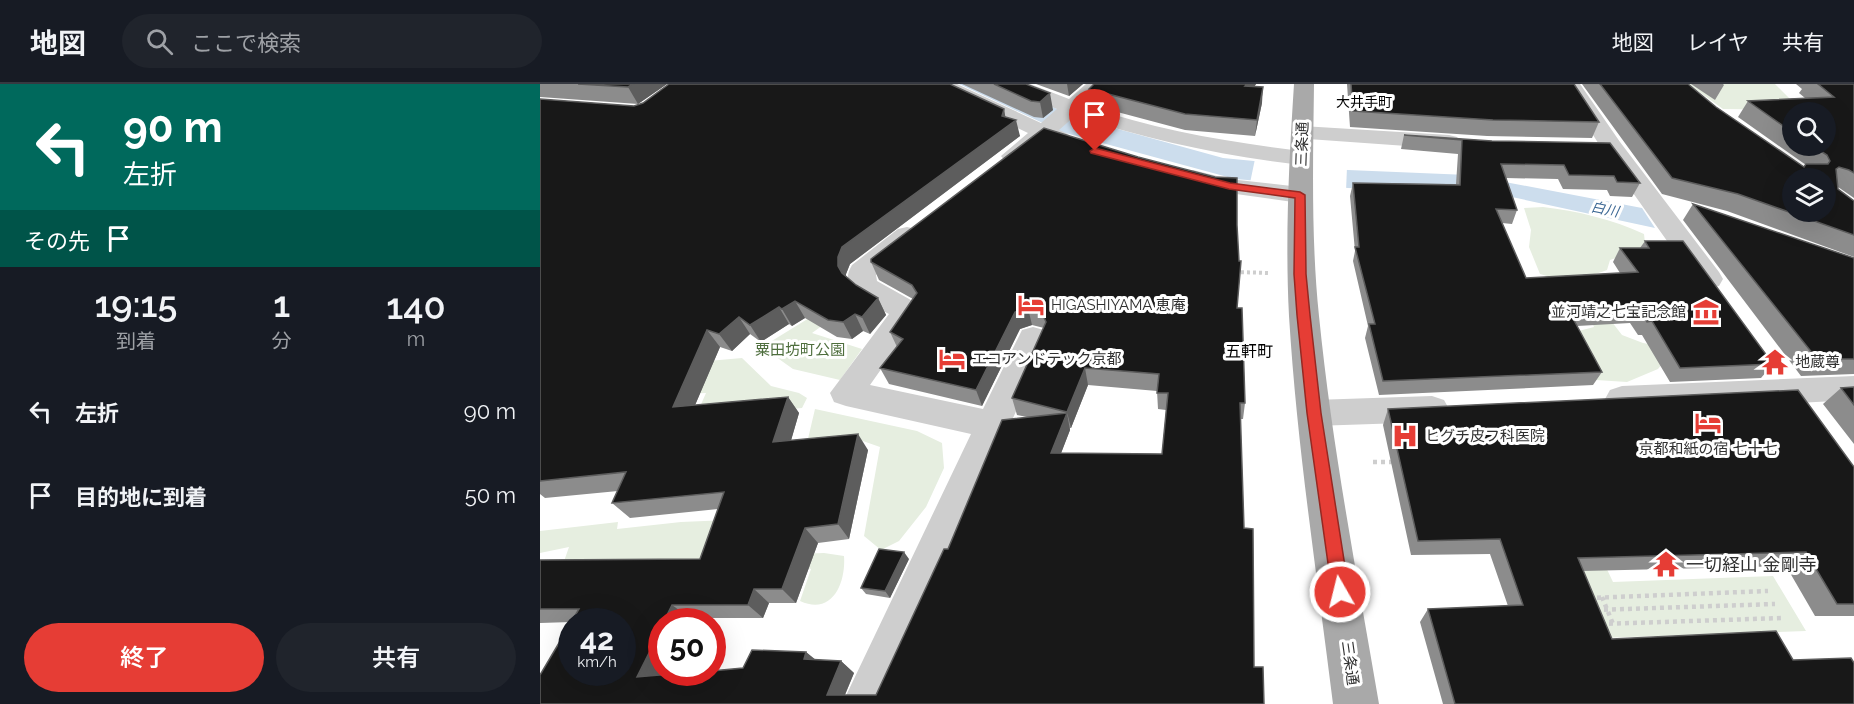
<!DOCTYPE html>
<html lang="ja">
<head>
<meta charset="utf-8">
<style>
	body { margin:0; font-family:Raleway,"Noto Sans JP",sans-serif; background:#20242c; color:#f1f3f6; height:100vh; display:flex; flex-direction:column; font-size:22px; white-space:nowrap }
	* { box-sizing:border-box; margin:0 }
	p { font-size:20px; color:#9ea1a6 }
	.icon { flex:none; width:33px; height:33px; fill:none; stroke:currentColor; stroke-width:2; stroke-linecap:round; stroke-linejoin:round }
	.map { position:relative; flex:1; overflow:hidden }
	.sheet { display:flex; flex-direction:column; background:#171b24; width:540px }
	.sheet>* { flex:none }
	.top-card { background:#00695c; color:#fff; overflow:hidden }
	.tools { position:absolute; left:1242px; top:18px; display:grid; gap:12px }
	.tools a { display:grid; place-items:center; width:54px; height:54px; border-radius:50%; background:#171b24; box-shadow:0 6px 24px #0002; font-size:30px }
	.speed { position:absolute; left:18px; top:524px; display:flex; gap:12px; font-size:30px; font-weight:700; text-align:center }
	.speed>* { display:grid; place-content:center; width:78px; height:78px; border-radius:50%; background:#171b24; box-shadow:0 6px 24px #0002; line-height:1 }
	.speed small { font-size:15px; font-weight:400 }
	.speed .limit { border:9px solid #d22; background:#fff; color:#111 }
	.pin { position:absolute; display:grid; place-items:center; width:51px; height:51px; color:#fff; margin:-62px -26px; border-radius:50% 50% 50% 0; rotate:-45deg; box-shadow:0 0 6px #0007 }
	.pin .icon { rotate:45deg }
	.me { position:absolute; width:66px; margin:-33px; rotate:352deg; stroke-linejoin:round; filter:drop-shadow(0 0 4px #0008) }
	.turn { display:flex; align-items:center; gap:21px; height:126px; padding:0 24px; font-size:27px }
	.turn .icon { width:78px; height:78px; stroke-width:2.5 }
	.turn b { display:block; font-size:42px; line-height:51px }
	.then { display:flex; align-items:center; height:57px; padding:0 24px; background:#0003; gap:12px; font-size:22px }
	.eta { display:flex; justify-content:space-evenly; align-items:center; height:102px; text-align:center }
	.eta b { font-size:36px; font-weight:600; line-height:42px }
	.action { display:flex; gap:12px; margin-top:auto; padding:12px 24px }
	.action a { flex:1; height:69px; border-radius:36px; background:#e63d35; color:#fff; font-size:24px; font-weight:600; line-height:69px; text-align:center }
	.action a+a { background:#20242c; color:#f1f3f6 }
	ul { padding:0; list-style:none }
	li { display:flex; align-items:center; gap:18px; height:84px; padding:0 24px }
	li div { flex:1 }
	li b { display:block; font-size:22px }
	li em { font-style:normal }
	header { display:flex; align-items:center; gap:36px; box-sizing:border-box; height:84px; padding:0 30px; background:#171b24; border-bottom:2px solid #363941 }
	header strong { font-size:28px }
	nav { display:flex; gap:33px; margin-inline-start:auto; font-size:21px }
	.search { width:420px; height:54px; background:#20242c; display:flex; align-items:center; gap:15px; box-sizing:border-box; padding:0 21px; border-radius:33px; color:#9ea1a6; font-size:22px }
	main { display:flex; flex:1; min-height:0 }
	.map>svg:first-child { display:block }
</style>
</head>
<body>
<header>
<strong>地図</strong>
<div class="search"><svg class="icon" aria-label="search" viewBox="0 0 24 24"><circle cx="10" cy="10" r="6"/><path d="M15 15l6 6"/></svg>ここで検索</div>
<nav><a>地図</a><a>レイヤ</a><a>共有</a></nav>
</header>
<main>
<section class="sheet">
<div class="top-card">
<div class="turn"><svg class="icon" aria-label="left" viewBox="0 0 24 24"><path d="M17 20v-9H6M10 6l-5 5 5 5"/></svg><div><b>90 m</b>左折</div></div>
<div class="then">その先<svg class="icon" aria-label="arrive" viewBox="0 0 24 24"><path d="M6 21V4h12l-3 4 3 4H6"/></svg></div>
</div>
<div class="eta">
<div><b>19:15</b><p>到着</p></div>
<div><b>1</b><p>分</p></div>
<div><b>140</b><p>m</p></div>
</div>
<ul>
<li><svg class="icon" aria-label="left" viewBox="0 0 24 24"><path d="M17 20v-9H6M10 6l-5 5 5 5"/></svg><div><b>左折</b></div><em>90 m</em></li>
<li><svg class="icon" aria-label="arrive" viewBox="0 0 24 24"><path d="M6 21V4h12l-3 4 3 4H6"/></svg><div><b>目的地に到着</b></div><em>50 m</em></li>
</ul>
<div class="action"><a>終了</a><a>共有</a></div>
</section>
<div class="map">
<svg width="1314" height="620" viewBox="0 0 1314 620">
	<rect width="100%" height="100%" fill="#fff"/>
	<!-- green -->
	<path fill="#e6eee0" d="M1148,0H1235L1261,26L1183,25Z
		M1003,123C1037,127 1072,135 1104,150L1105,159L1102,165L1070,176L1067,186C1047,194 1021,197 1000,190L989,163L991,146L984,124Z
		M313,207L322,213L272,249L322,265L300,296L253,285L222,263Z
		M1065,229L1082,251L1103,259L1127,263L1122,280L1118,285L1087,298L1056,296L1031,249L1054,243L1049,230Z
		M202,274L231,302L259,309L267,314L262,324L155,334L166,309L83,313L0,292Z
		M275,325L377,347L402,359L404,384L386,423L359,457L341,466L324,452L340,363L320,356L267,359Z
		M188,436L178,473L284,469L304,472C306,498 293,532 260,517L271,485L252,479L22,483L29,463L0,469V447L78,438L77,445L141,438Z
		M1064,479L1073,498L1233,492L1266,547L1059,554L1028,480Z"/>
	<!-- water -->
	<path fill="#ccdded" d="M419,0H459L538,34L683,74L808,86L928,91L1102,124L1115,144L958,110L808,104L695,95L522,48Z"/>
	<!-- pier -->
	<path fill="#fff" d="M715,75L807,83L806,107L710,99Z"/>
	<g fill="none" stroke-linecap="round" stroke-linejoin="round">
		<!-- path-far1 -->
		<path stroke="#cecece" stroke-width="4" stroke-dasharray="3 3" stroke-linecap="butt" d="M695,188L729,189"/>
		<!-- path -->
		<path stroke="#cecece" stroke-width="4.5" stroke-dasharray="4 4" stroke-linecap="butt" d="M833,378H856
			M1062,513L1073,540
			M1049,514L1228,507
			M1056,526L1235,520
			M1061,540L1243,534"/>
		<!-- minor -->
		<path fill="#cecece" fill-rule="evenodd" d="M391,0H417L501,39L517,25L465,4L462,0H490L529,15L546,0H569L547,22C616,46 688,58 761,67L769,69L773,74L769,79L761,81C684,72 609,56 535,32L519,46L528,50L532,55L528,60L520,62L506,58C493,68 482,81 465,77L461,72L488,49L394,4Z
			M1020,0H1040L1080,58L1179,188L1183,195L1179,202L1169,204L1159,202L1064,68Z
			M762,42L909,51L917,53L921,58L917,63L909,65L754,54L751,49L754,44Z
			M653,86L689,95L760,103L769,106L773,111L769,116L760,119L689,109L644,98L641,93L644,88Z
			M367,143L376,145L380,151L336,191L337,197L378,220L382,227L330,301L443,325L482,246L493,243L504,246L508,254L348,620H302L431,350L306,322L294,318L290,309L349,230C331,219 296,207 312,181L358,145Z
			M1314,292V316L1082,328L1070,324L1065,315L1070,306L1082,302Z
			M892,312L904,316L909,325L904,334L892,338L774,342L762,338L757,329L762,320L774,316Z"/>
		<!-- major -->
		<path fill="#a9a9a9" fill-rule="evenodd" d="M754,0H774C773,78 771,155 779,232C792,362 817,491 839,620H793C777,491 757,362 749,232C745,154 749,77 754,0Z"/>
	</g>
	<!-- wall -->
	<path fill="#8c8c8c" fill-rule="evenodd" d="M0,0H127L98,20L0,13Z
		M422,0H486L513,26L503,34L494,33Z
		M496,0H543L529,12Z
		M554,0H716L714,3L722,19L715,52L645,46L551,21L549,5Z
		M807,0H1034L1059,38L1052,54L947,52L810,43Z
		M1042,0H1148L1176,23L1264,83L1266,81L1198,33L1208,17L1265,14L1259,9L1262,5L1256,0H1314V114L1298,103V105L1314,117V173L1187,127L1122,110ZM1252,28L1286,62H1252Z
		M1151,0H1183L1184,1L1175,16Z
		M0,15L94,22L464,25L465,33L480,52L310,180L306,190V193L316,201L338,214L346,231L330,250L323,247L312,255L297,253L265,234L252,242L249,240L221,258L210,250L192,267L180,263L155,321L248,313L259,329L251,356L328,366L309,455L278,459L256,519H229L223,534H150L149,537H122L124,591L203,584L266,568L275,576L301,577L314,589L305,611H336L408,465L487,333L477,331L472,314L504,244L492,241L480,245L442,322L349,300L340,284L357,263L350,248L373,215L339,196L331,178L697,224L705,319L703,335H700L704,444L714,583L724,620H0L31,538L0,539V476L160,475L178,425L90,434L72,419L78,407L5,414L0,410ZM548,301L617,307L618,325L626,326L622,370L521,369L530,346V344H531Z
		M864,51L952,57L1100,99L1092,113L1070,112L1067,106L1023,105L1018,95L966,94L977,126L972,140L962,139L986,194L1080,189L1073,178L1080,164H1100L1105,157L1233,280L1221,294L1130,298L1102,251H1098L1090,239L1037,242L1062,288L1053,301L839,311L825,254L828,242L813,177L815,167L810,112L813,99L916,100L918,70L861,65Z
		M1153,120L1314,174V290L1261,292L1143,136Z
		M1314,303V360L1283,320L1301,304Z
		M848,325L1314,383V532H1275L1246,482L1043,487L1072,555L1253,576L1314,620H903L880,538L888,525L968,522L950,470L871,471L843,341Z
		M369,475L350,514L326,510L321,504Z"/>
	<!-- shaded-wall -->
	<path fill="#5d5d5d" d="M93,0H127L98,20L88,3Z
		M527,0H543L529,12Z
		M707,0H716L705,18V2Z
		M723,3L722,19L715,52L717,36Z
		M510,9L513,26L503,34L500,18Z
		M464,25L467,42L476,36L480,52L310,180L306,190V199L298,182V173L302,163L462,32Z
		M338,214L346,231L330,250L322,233Z
		M255,217L265,234L252,242L242,225Z
		M239,223L249,240L221,258L210,241Z
		M488,224L492,241L480,245L442,322L436,306L475,228Z
		M315,230L323,247L312,255L303,238Z
		M199,233L210,250L192,267L179,250Z
		M167,246L180,263L147,340L133,323Z
		M545,284L548,301L531,344L527,328Z
		M248,313L259,329L246,374L233,358Z
		M527,329L530,346L515,385L511,369Z
		M318,350L328,366L309,455L298,440Z
		M265,444L278,459L256,519L242,505Z
		M364,468L369,475L350,514L345,507Z
		M214,505L229,519L223,534L208,521Z
		M132,521L150,534L149,537H124Z
		M122,543V588H125L117,604L97,593Z
		M266,568L281,580L264,575Z
		M301,577L314,589L301,620L287,611Z"/>
	<!-- building -->
	<path fill="#181818" stroke="#5d5d5d" stroke-width="1.5" fill-rule="evenodd" d="M38,0H93L88,3Z
		M129,0H410L464,25L462,32L476,36L302,163L298,173V182L302,189L316,201L338,214L322,233L315,230L303,238L288,236L255,217L242,225L239,223L210,241L199,233L179,250L167,246L133,323L248,313L233,358L318,350L298,440L265,444L242,505H214L208,521H132L124,537H122V543L97,593L156,588H172V587L203,584L212,566L266,568L264,575L301,577L287,611H336L404,465H408L462,336L527,329L511,369L622,370L628,309H617L619,290L545,284L527,328L472,314L506,238L501,227L488,224L475,228L436,306L340,284L363,255L350,248L377,209L372,201L331,178V175L504,44L598,73L675,93L697,94V141L699,177H701L697,224H702L705,319H700L704,444L713,445L714,583H723L724,620H0V591L32,537V588H82V537H32L39,525H0V476L160,475L184,408L72,419L86,388L0,397V15L94,22L103,19Z
		M454,0H486L510,9L500,18L491,17Z
		M554,0H707L705,2L723,3L717,36L645,30L549,5Z
		M811,0H1034L1059,38L953,36L813,27Z
		M1060,0H1148L1176,23L1264,83L1266,80H1288L1290,77L1287,71L1273,62H1286V28H1252V48L1208,17L1294,13L1278,0H1314V89L1309,86L1299,83L1296,85L1298,105L1314,117V151L1198,110L1132,94ZM1252,94H1286V128H1252Z
		M864,51L952,57L1070,59L1100,99L1077,98L1074,92L1029,91L1024,81L961,80L977,126L956,125L986,194L1098,188L1080,164H1109L1105,157H1143L1233,280L1140,284L1112,237L1107,238L1099,225L1030,229L1062,288L843,297L829,240H835L815,163H819L813,99L920,101L922,56Z
		M1153,120L1314,174V275H1277Z
		M1314,303V321L1301,304Z
		M1258,306L1314,383V520H1297L1266,468L1038,474L1072,555L1236,547L1253,576L1311,574L1314,579V620H915L888,525L983,521L960,455L878,457L848,325Z
		M339,465L364,468L345,507L321,504Z"/>
	<!-- route -->
	<path fill="#e63d35" stroke="#962822" stroke-width="1.5" d="M555,64L690,99L760,108L765,111L766,190L770,231L781,329L809,508L806,514L800,516L794,514L792,508L767,329L757,231L754,190L755,114L689,105L551,69L550,67Z"/>
	<!-- icons -->
	<defs>
		<g id="hotel-bare" transform="scale(2.07)"><path d="M-6-4.5h1.5V1H6V5H4.5V3h-9V5H-6ZM-4 0a1.8 1.8 0 1 1 3.6 0ZM.5 0V-2.5h3Q6-2.5 6 0Z" fill="#e63d35" stroke="#fff" stroke-width="2.5" paint-order="stroke"/></g>
		<g id="museum-bare" transform="scale(2.07)"><path d="M0-6L6-3V-2H-6V-3ZM-5-1h2V3h-2ZM-1-1h2V3h-2ZM3-1h2V3H3ZM-6 4H6V6H-6Z" fill="#e63d35" stroke="#fff" stroke-width="2.5" paint-order="stroke"/></g>
		<g id="temple-bare" transform="scale(2.07)"><path d="M0-6L5-2H3V0L6.5 2.5H4V6H1.5V3h-3V6H-4V2.5H-6.5L-3 0V-2H-5Z" fill="#e63d35" stroke="#fff" stroke-width="2.5" paint-order="stroke"/></g>
		<g id="hospital-bare" transform="scale(2.07)"><path d="M-5-5h3v3.5h4V-5h3V5h-3V1.5h-4V5h-3Z" fill="#e63d35" stroke="#fff" stroke-width="2.5" paint-order="stroke"/></g>
	</defs>
	<g fill-rule="evenodd">
		<use href="#hotel-bare" x="491" y="221"/>
		<use href="#museum-bare" x="1166" y="228"/>
		<use href="#hotel-bare" x="412" y="275"/>
		<use href="#temple-bare" x="1235" y="278"/>
		<use href="#hotel-bare" x="1168" y="339"/>
		<use href="#hospital-bare" x="865" y="352"/>
		<use href="#temple-bare" x="1126" y="480"/>
	</g>
	<g text-anchor="middle" dominant-baseline="central" stroke-width="6" stroke-linejoin="round" paint-order="stroke">
		<!-- far-neighbourhood labels -->
		<g font-size="14" fill="#000" stroke="#fff">
			<text x="824" y="18">大井手町</text>
		</g>
		<!-- far-water labels -->
		<g font-size="14" font-style="italic" fill="#3e6995" stroke="#fff">
			<text transform="translate(1065 125) rotate(11)">白川</text>
		</g>
		<!-- street labels -->
		<g font-size="15" fill="#313131" stroke="#fff">
			<text transform="translate(762 60) rotate(-88)">三条通</text>
			<text transform="translate(810 579) rotate(82)">三条通</text>
		</g>
		<!-- poi labels -->
		<g font-size="15" fill="#313131" stroke="#fff" text-anchor="start">
			<text x="511" y="221">HIGASHIYAMA 恵庵</text>
			<text x="1146" y="228" text-anchor="end">並河靖之七宝記念館</text>
			<text x="432" y="275">エコアンドテック京都</text>
			<text x="1255" y="278">地蔵尊</text>
			<text x="885" y="352">ヒグチ皮フ科医院</text>
			<text x="1168" y="365" text-anchor="middle">京都和紙の宿 七十七</text>
		</g>
		<!-- park labels -->
		<g font-size="15" fill="#4e6e3d" stroke="#fff">
			<text x="260" y="266">粟田坊町公園</text>
		</g>
		<!-- neighbourhood labels -->
		<g font-size="16" fill="#000" stroke="#fff">
			<text x="709" y="267">五軒町</text>
		</g>
		<!-- near-poi labels -->
		<g font-size="18" fill="#313131" stroke="#fff" text-anchor="start">
			<text x="1146" y="480">一切経山 金剛寺</text>
		</g>
	</g>
</svg>
<div class="tools">
<a><svg class="icon" aria-label="search" viewBox="0 0 24 24"><circle cx="10" cy="10" r="6"/><path d="M15 15l6 6"/></svg></a>
<a><svg class="icon" aria-label="layers" viewBox="0 0 24 24"><path d="M12 4l9 5-9 5-9-5zM3 14l9 5 9-5"/></svg></a>
</div>
<div class="speed"><div>42<small>km/h</small></div><div class="limit">50</div></div>
<div class="pin" style="left:555px;top:67px;background:#d93025"><svg class="icon" aria-label="arrive" viewBox="0 0 24 24"><path d="M6 21V4h12l-3 4 3 4H6"/></svg></div>
<svg class="me" style="left:800px;top:508px" viewBox="-20 -20 40 40"><circle r="17" fill="#e63d35" stroke="#fff" stroke-width="3"/><path d="M0-11L8 9 0 5-8 9z" fill="#fff"/></svg>
</div>
</main>
</body>
</html>
